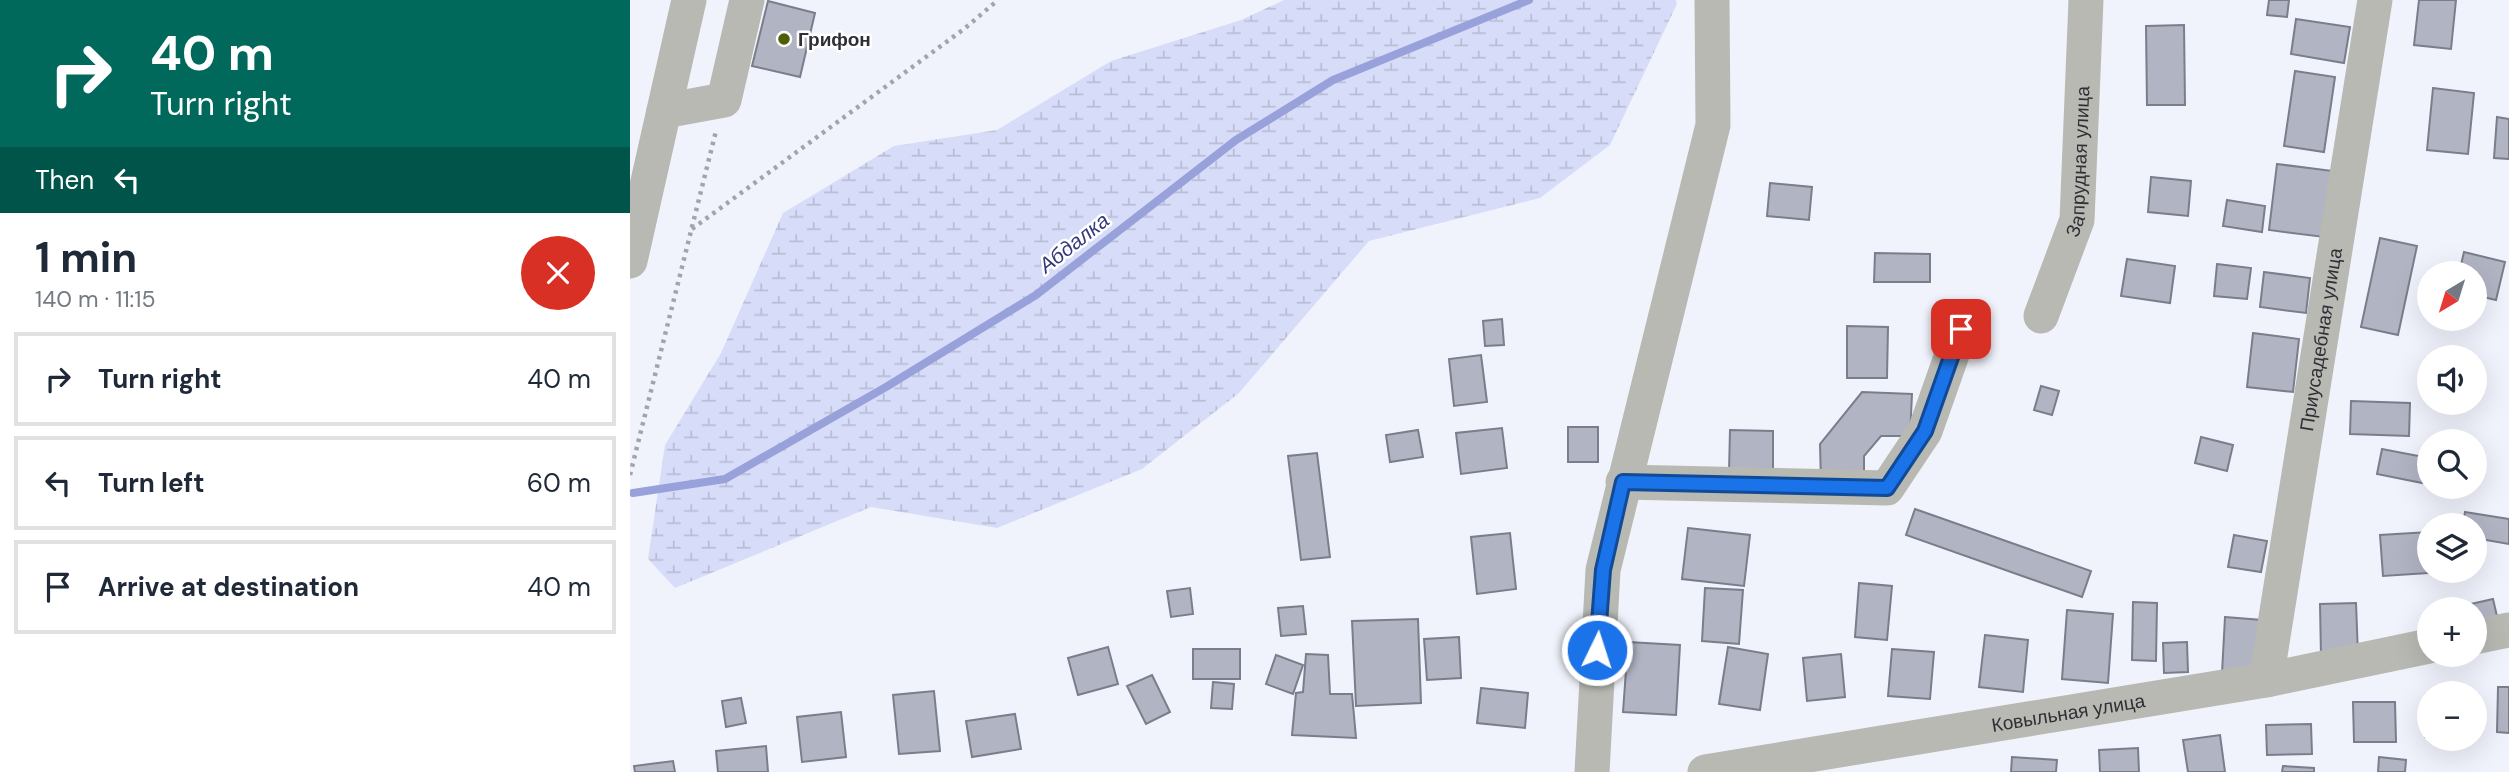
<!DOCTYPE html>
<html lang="en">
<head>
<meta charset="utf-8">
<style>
	body { margin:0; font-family:"DM Sans",sans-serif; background:#f2f2f3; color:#1f2937; height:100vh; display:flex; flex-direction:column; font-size:26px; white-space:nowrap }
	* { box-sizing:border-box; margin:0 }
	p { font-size:23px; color:#747a83 }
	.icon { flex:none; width:38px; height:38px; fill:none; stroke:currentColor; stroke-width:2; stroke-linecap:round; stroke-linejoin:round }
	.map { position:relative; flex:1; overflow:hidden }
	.details { display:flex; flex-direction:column; background:#fff; width:630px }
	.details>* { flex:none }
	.top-card { background:#00695c; color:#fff; overflow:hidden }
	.needle { width:46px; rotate:218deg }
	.tools { position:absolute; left:1787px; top:261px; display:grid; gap:14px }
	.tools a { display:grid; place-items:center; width:70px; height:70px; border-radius:50%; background:#fff; box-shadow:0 7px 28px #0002; font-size:35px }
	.pin { position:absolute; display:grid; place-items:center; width:60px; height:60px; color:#fff; margin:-30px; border-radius:14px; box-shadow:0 4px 10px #0006 }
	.me { position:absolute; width:77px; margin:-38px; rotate:4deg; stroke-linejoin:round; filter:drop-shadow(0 0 5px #0008) }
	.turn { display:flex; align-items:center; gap:24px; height:147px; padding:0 35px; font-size:32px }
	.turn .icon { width:91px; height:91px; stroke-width:2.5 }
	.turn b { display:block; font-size:49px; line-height:60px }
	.then { display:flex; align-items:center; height:66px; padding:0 35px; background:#0003; gap:14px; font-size:26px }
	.round { display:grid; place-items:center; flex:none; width:74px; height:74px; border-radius:37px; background:#f2f2f3 }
	.head { display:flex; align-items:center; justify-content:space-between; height:119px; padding:0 35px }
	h1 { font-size:42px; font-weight:700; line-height:52px }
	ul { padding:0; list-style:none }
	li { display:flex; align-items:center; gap:21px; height:94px; margin:0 14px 10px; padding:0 21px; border:4px solid #e0e1e3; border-radius:0px }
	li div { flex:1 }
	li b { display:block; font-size:26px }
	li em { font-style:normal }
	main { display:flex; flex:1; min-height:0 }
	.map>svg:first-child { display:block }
</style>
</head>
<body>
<main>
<section class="details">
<div class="top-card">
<div class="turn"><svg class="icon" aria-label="right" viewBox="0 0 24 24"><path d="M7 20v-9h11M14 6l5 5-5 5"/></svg><div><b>40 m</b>Turn right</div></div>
<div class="then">Then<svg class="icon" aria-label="left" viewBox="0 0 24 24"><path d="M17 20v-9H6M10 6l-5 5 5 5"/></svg></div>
</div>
<div class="head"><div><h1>1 min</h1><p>140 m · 11:15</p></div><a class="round" style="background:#d93025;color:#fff"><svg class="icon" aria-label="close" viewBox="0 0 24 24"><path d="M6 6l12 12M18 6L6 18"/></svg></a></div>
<ul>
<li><svg class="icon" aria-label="right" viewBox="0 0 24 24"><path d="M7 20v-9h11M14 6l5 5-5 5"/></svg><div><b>Turn right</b></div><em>40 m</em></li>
<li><svg class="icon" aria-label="left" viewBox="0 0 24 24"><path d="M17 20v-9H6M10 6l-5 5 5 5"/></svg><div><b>Turn left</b></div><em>60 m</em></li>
<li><svg class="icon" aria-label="arrive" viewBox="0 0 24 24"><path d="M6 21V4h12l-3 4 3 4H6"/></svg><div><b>Arrive at destination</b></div><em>40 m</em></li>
</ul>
</section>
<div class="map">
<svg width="1879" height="772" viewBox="0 0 1879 772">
	<defs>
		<pattern id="wetland-marsh" width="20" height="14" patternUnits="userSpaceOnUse" patternTransform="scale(1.75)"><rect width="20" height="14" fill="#d7ddf9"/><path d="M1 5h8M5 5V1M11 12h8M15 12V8" fill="none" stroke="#b9bed6"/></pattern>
	</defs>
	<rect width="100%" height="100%" fill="#f1f3fc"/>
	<!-- wetland -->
	<path fill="url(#wetland-marsh)" d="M654,0H1046L1047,4L980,145L910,198L739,241L609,393L512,469L367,528L241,507L45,588L18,559L35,445L91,353L153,213L264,146L367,130L481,61L611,20Z"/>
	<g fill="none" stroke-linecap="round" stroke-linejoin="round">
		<!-- stream -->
		<path stroke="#98a1d9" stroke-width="8" d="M3,493L95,479L256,387L406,295L606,140L703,80L899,0"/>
	</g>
	<!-- building -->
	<path fill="#b1b4c3" stroke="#7a7d8b" stroke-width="2" d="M1639,0H1659L1657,17L1637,15Z
		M1789,0H1826L1821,49L1784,45Z
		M138,1L185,13L170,77L122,66Z
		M1666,19L1720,27L1714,63L1661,54Z
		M1554,25L1555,105H1517L1516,26Z
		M1665,71L1705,77L1694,152L1654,146Z
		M1803,88L1844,93L1838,154L1797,150Z
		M1867,117L1879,119V159L1864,158Z
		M1647,164L1703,171L1694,237L1639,230Z
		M1521,177L1561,181L1558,216L1518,212Z
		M1140,183L1182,187L1179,220L1137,216Z
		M1597,200L1635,206L1632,232L1593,226Z
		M1750,238L1787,246L1768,335L1731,327Z
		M1834,252L1875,262L1866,300L1844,295V273H1829Z
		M1245,253L1300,254V282H1244Z
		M1497,259L1545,266L1540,303L1491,296Z
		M1587,264L1621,268L1617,299L1584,296Z
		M1634,272L1680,278L1676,313L1630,307Z
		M872,319L874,345L855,346L853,321Z
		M1217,326L1258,327L1257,378H1217Z
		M1623,333L1669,339L1663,392L1617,387Z
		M851,355L857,402L824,406L819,359Z
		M1411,386L1429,391L1422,415L1404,410Z
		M1232,392L1282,394L1280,436H1251L1234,456V483H1191L1190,444Z
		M1721,401L1780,403L1779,436L1720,434Z
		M938,427H968V462H938Z
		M872,428L877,468L831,474L826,433Z
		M788,430L793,457L760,462L756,435Z
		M1100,430L1143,431V472H1099Z
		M1571,437L1603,445L1597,471L1565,463Z
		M1752,449L1799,458L1797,484L1747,474Z
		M687,453L700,557L671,560L658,456Z
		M1285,509L1461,571L1452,597L1276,535Z
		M1835,512L1879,519V544L1844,538V525H1833Z
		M1058,528L1120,535L1114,586L1052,579Z
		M1799,532V570L1814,572L1753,576L1750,535Z
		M880,533L886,589L847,594L841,537Z
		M1604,535L1637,541L1631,572L1598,567Z
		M1229,583L1262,586L1257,640L1225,637Z
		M560,588L563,614L541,617L537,591Z
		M1075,588L1113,590L1109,644L1072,641Z
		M1863,599L1869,625L1844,631V609H1833L1832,606Z
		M1503,602L1527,603L1526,661L1502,660Z
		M1726,603L1728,655L1691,656L1690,604Z
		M673,606L676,634L651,636L648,608Z
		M1437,610L1483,614L1478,683L1432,679Z
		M1595,617L1632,620L1628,675L1592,673Z
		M788,619L791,703L726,706L722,621Z
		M1355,635L1398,640L1393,692L1349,687Z
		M829,637L831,678L797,680L794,639Z
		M998,642L1050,645L1046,715L993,712Z
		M1557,642L1558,672L1534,673L1533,643Z
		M478,647L488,684L448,695L438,658Z
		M1098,647L1138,654L1130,710L1089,704Z
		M563,649H610V679H563Z
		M1262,649L1304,652L1300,699L1258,696Z
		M676,654L698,655L700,694H722L726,738L662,735L666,693L673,692Z
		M1211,654L1215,697L1177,701L1173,658Z
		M646,655L673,665L663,694L636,684Z
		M522,675L540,712L516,724L497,686Z
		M583,682L604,684L602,709L581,708Z
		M1868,687H1879V733L1867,732Z
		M851,688L898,693L895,728L847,723Z
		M304,691L310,751L269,754L263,695Z
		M111,698L116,723L96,727L92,701Z
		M1795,698H1799V737H1795Z
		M1723,702H1765L1766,742H1724Z
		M211,712L216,757L172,762L167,717Z
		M385,714L391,749L342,757L336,721Z
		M1681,724L1682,754L1637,755L1636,725Z
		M1590,735L1595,772H1558L1553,740Z
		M136,746L138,772H88L86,751Z
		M1508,748L1509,772H1470L1469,750Z
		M1382,757L1427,760L1426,772H1381Z
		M1749,757L1776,760L1775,772H1748Z
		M43,761L45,772H5L4,766Z
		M1653,766L1684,768V772H1652Z"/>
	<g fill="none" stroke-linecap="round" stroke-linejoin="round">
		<!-- path -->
		<path stroke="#a2a4ac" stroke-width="4.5" stroke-dasharray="3.5 5" stroke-linecap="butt" d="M62,229L334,29L368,0
			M0,475L86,131"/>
		<!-- minor -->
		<g stroke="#b7b9b2" stroke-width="35">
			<path d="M34,111L94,100L117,0"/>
			<path d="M0,261L59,0"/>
			<path id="s1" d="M1411,316L1447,220L1456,0"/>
			<path d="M993,482L1257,488L1295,431L1331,329"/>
			<path d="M1844,637L1879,630"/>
			<path id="s2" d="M1636,680L1745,0"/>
			<path d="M962,772L973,570L1083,125L1082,0"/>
			<path id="s3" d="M1075,772L1636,680L1799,646"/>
		</g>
	</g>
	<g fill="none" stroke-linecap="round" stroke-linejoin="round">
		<!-- route casing -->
		<g stroke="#114b97" stroke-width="18">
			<path id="route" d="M967,650L973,570L993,482L1257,488L1295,431L1331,329"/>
		</g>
		<!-- route -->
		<use href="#route" stroke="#1a73e8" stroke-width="12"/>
	</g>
	<!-- markers -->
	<circle fill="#4e5f03" stroke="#fff" stroke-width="2.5" cx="154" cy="39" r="7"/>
	<g text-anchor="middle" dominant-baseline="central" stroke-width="5" stroke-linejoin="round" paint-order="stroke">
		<!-- poi labels -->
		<g font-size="19" font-weight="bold" fill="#2e3036" stroke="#fff" text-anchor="start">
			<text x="168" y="39">Грифон</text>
		</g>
		<!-- street labels -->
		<g font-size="19" fill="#2e3036" stroke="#fff">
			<text stroke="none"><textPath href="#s1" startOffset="161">Запрудная улица</textPath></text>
			<text stroke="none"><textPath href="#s2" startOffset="345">Приусадебная улица</textPath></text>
			<text stroke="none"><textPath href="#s3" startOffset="368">Ковыльная улица</textPath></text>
		</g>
		<!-- water labels -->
		<g font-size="21" font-style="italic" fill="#35397c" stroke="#fff">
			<text transform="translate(444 243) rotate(-38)">Абдалка</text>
		</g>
	</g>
</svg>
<div class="tools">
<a><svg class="needle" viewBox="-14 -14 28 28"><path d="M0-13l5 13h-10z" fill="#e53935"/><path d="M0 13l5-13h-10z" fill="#747a83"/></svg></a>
<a><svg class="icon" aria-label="sound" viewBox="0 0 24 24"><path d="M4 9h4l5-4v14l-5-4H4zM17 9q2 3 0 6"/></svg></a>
<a><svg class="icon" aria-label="search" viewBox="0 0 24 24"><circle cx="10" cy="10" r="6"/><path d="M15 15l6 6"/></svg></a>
<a><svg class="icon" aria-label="layers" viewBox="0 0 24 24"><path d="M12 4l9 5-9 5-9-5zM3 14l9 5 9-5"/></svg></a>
<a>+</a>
<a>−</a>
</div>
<div class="pin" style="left:1331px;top:329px;background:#d93025"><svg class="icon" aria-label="arrive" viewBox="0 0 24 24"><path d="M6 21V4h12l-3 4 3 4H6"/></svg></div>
<svg class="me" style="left:967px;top:650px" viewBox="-20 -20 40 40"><circle r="17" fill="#1a73e8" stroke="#fff" stroke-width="3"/><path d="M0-11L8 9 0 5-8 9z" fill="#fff"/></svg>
</div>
</main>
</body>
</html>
